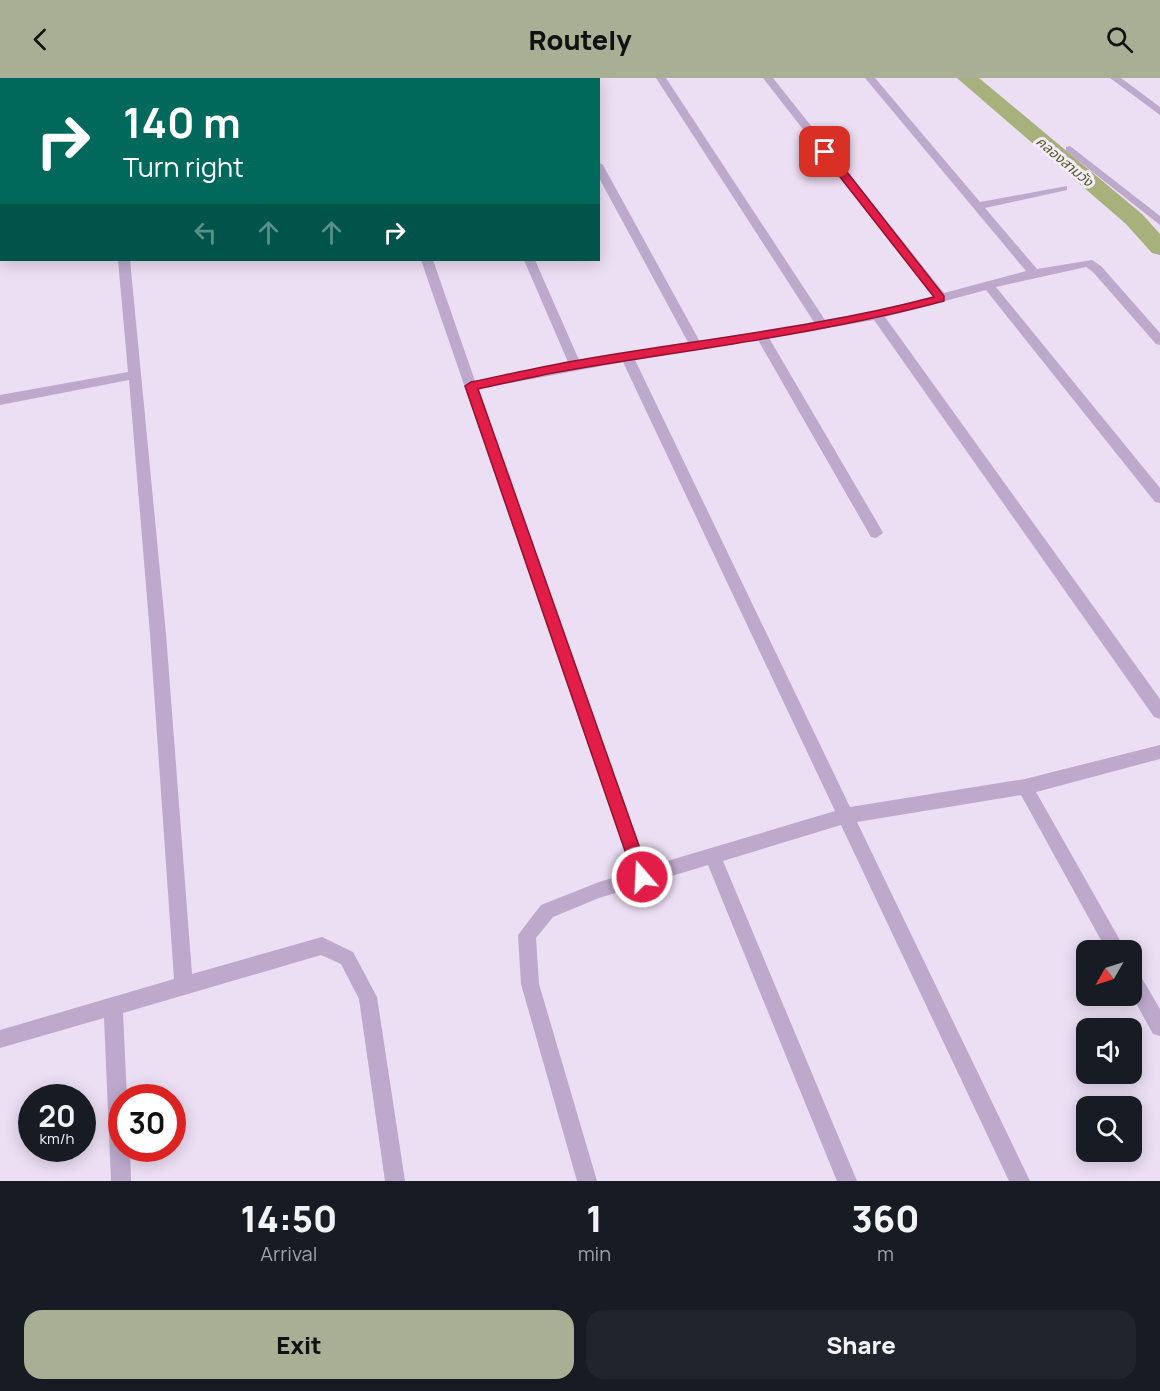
<!DOCTYPE html>
<html lang="en">
<head>
<meta charset="utf-8">
<style>
	body { margin:0; font-family:Manrope,"Noto Sans Thai",sans-serif; background:#20242c; color:#f1f3f6; height:100vh; display:flex; flex-direction:column; font-size:22px; white-space:nowrap }
	* { box-sizing:border-box; margin:0 }
	p { font-size:20px; color:#9ea1a6 }
	.icon { flex:none; width:33px; height:33px; fill:none; stroke:currentColor; stroke-width:2; stroke-linecap:round; stroke-linejoin:round }
	.map { position:relative; height:1103px; overflow:hidden }
	.side { display:flex; flex-direction:column; background:#171b24; flex:1 }
	.side>* { flex:none }
	.guide { position:absolute; left:0px; top:0px; width:600px; height:183px; box-shadow:0 3px 15px #0003; background:#00695c; color:#fff; overflow:hidden }
	.needle { width:39px; rotate:231deg }
	.fabs { position:absolute; left:1076px; top:862px; display:grid; gap:12px }
	.fabs a { display:grid; place-items:center; width:66px; height:66px; border-radius:12px; background:#171b24; box-shadow:0 3px 15px #0003; font-size:30px }
	.speed { position:absolute; left:18px; top:1006px; display:flex; gap:12px; font-size:30px; font-weight:700; text-align:center }
	.speed>* { display:grid; place-content:center; width:78px; height:78px; border-radius:50%; background:#171b24; box-shadow:0 3px 15px #0003; line-height:1 }
	.speed small { font-size:15px; font-weight:400 }
	.speed .limit { border:9px solid #d22; background:#fff; color:#111 }
	.pin { position:absolute; display:grid; place-items:center; width:51px; height:51px; color:#fff; margin:-26px; border-radius:12px; box-shadow:0 3px 9px #0006 }
	.me { position:absolute; width:66px; margin:-33px; rotate:341deg; stroke-linejoin:round; filter:drop-shadow(0 0 4px #0008) }
	.turn { display:flex; align-items:center; gap:21px; height:126px; padding:0 24px; font-size:27px }
	.turn .icon { width:78px; height:78px; stroke-width:2.5 }
	.turn b { display:block; font-size:42px; line-height:51px }
	.lanes { display:flex; align-items:center; height:57px; padding:0 24px; background:#0003; justify-content:center; gap:30px; direction:ltr }
	.lanes .off { opacity:.35 }
	.eta { display:flex; justify-content:space-evenly; align-items:center; height:102px; text-align:center }
	.eta b { font-size:36px; font-weight:800; line-height:42px }
	.primary-button { display:flex; gap:12px; margin-top:auto; padding:12px 24px }
	.primary-button a { flex:1; height:69px; border-radius:18px; background:#a9af94; color:#111; font-size:24px; font-weight:800; line-height:69px; text-align:center }
	.primary-button a+a { background:#20242c; color:#f1f3f6 }
	header { display:flex; justify-content:space-between; align-items:center; height:78px; padding:0 24px; background:#a9af94; color:#111; font-size:27px; font-weight:800 }
	.map>svg:first-child { display:block }
</style>
</head>
<body>
<header><svg class="icon" aria-label="back" viewBox="0 0 24 24"><path d="M15 5l-7 7 7 7"/></svg>Routely<svg class="icon" aria-label="search" viewBox="0 0 24 24"><circle cx="10" cy="10" r="6"/><path d="M15 15l6 6"/></svg></header>
<div class="map">
<svg width="1160" height="1103" viewBox="0 0 1160 1103">
	<rect width="100%" height="100%" fill="#ecdef3"/>
	<g fill="none" stroke-linecap="round" stroke-linejoin="round">
		<!-- canal -->
		<path fill="#a8b17c" fill-rule="evenodd" d="M957,0H979L1142,136L1160,156V177L1152,175L1126,146Z"/>
		<!-- minor -->
		<path fill="#bda9cc" fill-rule="evenodd" d="M445,0H455L456,2H446Z
			M547,0H557L558,2H548Z
			M656,0H666L825,242L877,233L933,218L763,0H773L944,215L1026,193L865,0H875L980,124L1067,108V112L985,130L1037,191L1092,182L1101,188L1160,255V267L1156,266L1093,194L1086,189L996,209L1160,410V425L1155,424L986,212L885,239L1160,621V641L1154,639L874,242L769,260L881,451L883,455L876,460L871,459L758,262L635,282L850,729L1025,701L1160,667V681L1036,714L1126,873H1107L1021,717L857,744L1030,1103H1009L841,747L723,783L857,1103H837L708,787L599,820L553,839L536,860L539,906L597,1103H577L521,906L518,857L541,827L599,804L632,794L421,182H433L475,303L568,284L524,182H535L579,282L689,266L598,98V84L603,87L700,264L814,244ZM623,284L835,733L647,789L478,311Z
			M1110,0H1121L1160,29V37Z
			M2,24V31H0V25Z
			M1070,68L1160,138V147L1066,73V69Z
			M118,182H130L166,556L192,896L322,859L353,874L377,919L405,1103H385L359,921L341,886L321,877L123,935L127,1020H122V1071H130L131,1103H111L104,940L0,970V952L174,901L150,556L129,302L0,327V317L128,294Z
			M1131,889L1137,892L1160,931V958L1153,956L1131,916Z"/>
	</g>
	<!-- route -->
	<path fill="#e11d48" stroke="#92132f" stroke-width="1.5" d="M822,71H829L944,218V223C824,255 700,270 576,291C543,296 511,304 478,311L650,799L647,805L642,807L636,805L634,799L465,308L471,304C505,297 540,289 574,283C694,262 816,250 934,219L822,76Z"/>
	<g text-anchor="middle" dominant-baseline="central" stroke-width="6" stroke-linejoin="round" paint-order="stroke">
		<!-- far-water labels -->
		<g font-size="14" font-style="italic" fill="#505c1d" stroke="#f5ebfa">
			<text transform="translate(1065 83) rotate(40)">คลองสามวัง</text>
		</g>
	</g>
</svg>
<div class="fabs">
<a><svg class="needle" viewBox="-14 -14 28 28"><path d="M0-13l5 13h-10z" fill="#e53935"/><path d="M0 13l5-13h-10z" fill="#9ea1a6"/></svg></a>
<a><svg class="icon" aria-label="sound" viewBox="0 0 24 24"><path d="M4 9h4l5-4v14l-5-4H4zM17 9q2 3 0 6"/></svg></a>
<a><svg class="icon" aria-label="search" viewBox="0 0 24 24"><circle cx="10" cy="10" r="6"/><path d="M15 15l6 6"/></svg></a>
</div>
<div class="speed"><div>20<small>km/h</small></div><div class="limit">30</div></div>
<div class="pin" style="left:825px;top:74px;background:#d93025"><svg class="icon" aria-label="arrive" viewBox="0 0 24 24"><path d="M6 21V4h12l-3 4 3 4H6"/></svg></div>
<svg class="me" style="left:642px;top:799px" viewBox="-20 -20 40 40"><circle r="17" fill="#e11d48" stroke="#fff" stroke-width="3"/><path d="M0-11L8 9 0 5-8 9z" fill="#fff"/></svg>
<div class="guide">
<div class="turn"><svg class="icon" aria-label="right" viewBox="0 0 24 24"><path d="M7 20v-9h11M14 6l5 5-5 5"/></svg><div><b>140 m</b>Turn right</div></div>
<div class="lanes"><svg class="icon off" aria-label="left" viewBox="0 0 24 24"><path d="M17 20v-9H6M10 6l-5 5 5 5"/></svg><svg class="icon off" aria-label="ahead" viewBox="0 0 24 24"><path d="M12 20V5M6 11l6-6 6 6"/></svg><svg class="icon off" aria-label="ahead" viewBox="0 0 24 24"><path d="M12 20V5M6 11l6-6 6 6"/></svg><svg class="icon" aria-label="right" viewBox="0 0 24 24"><path d="M7 20v-9h11M14 6l5 5-5 5"/></svg></div>
</div>
</div>
<section class="side">
<div class="eta">
<div><b>14:50</b><p>Arrival</p></div>
<div><b>1</b><p>min</p></div>
<div><b>360</b><p>m</p></div>
</div>
<div class="primary-button"><a>Exit</a><a>Share</a></div>
</section>
</body>
</html>
